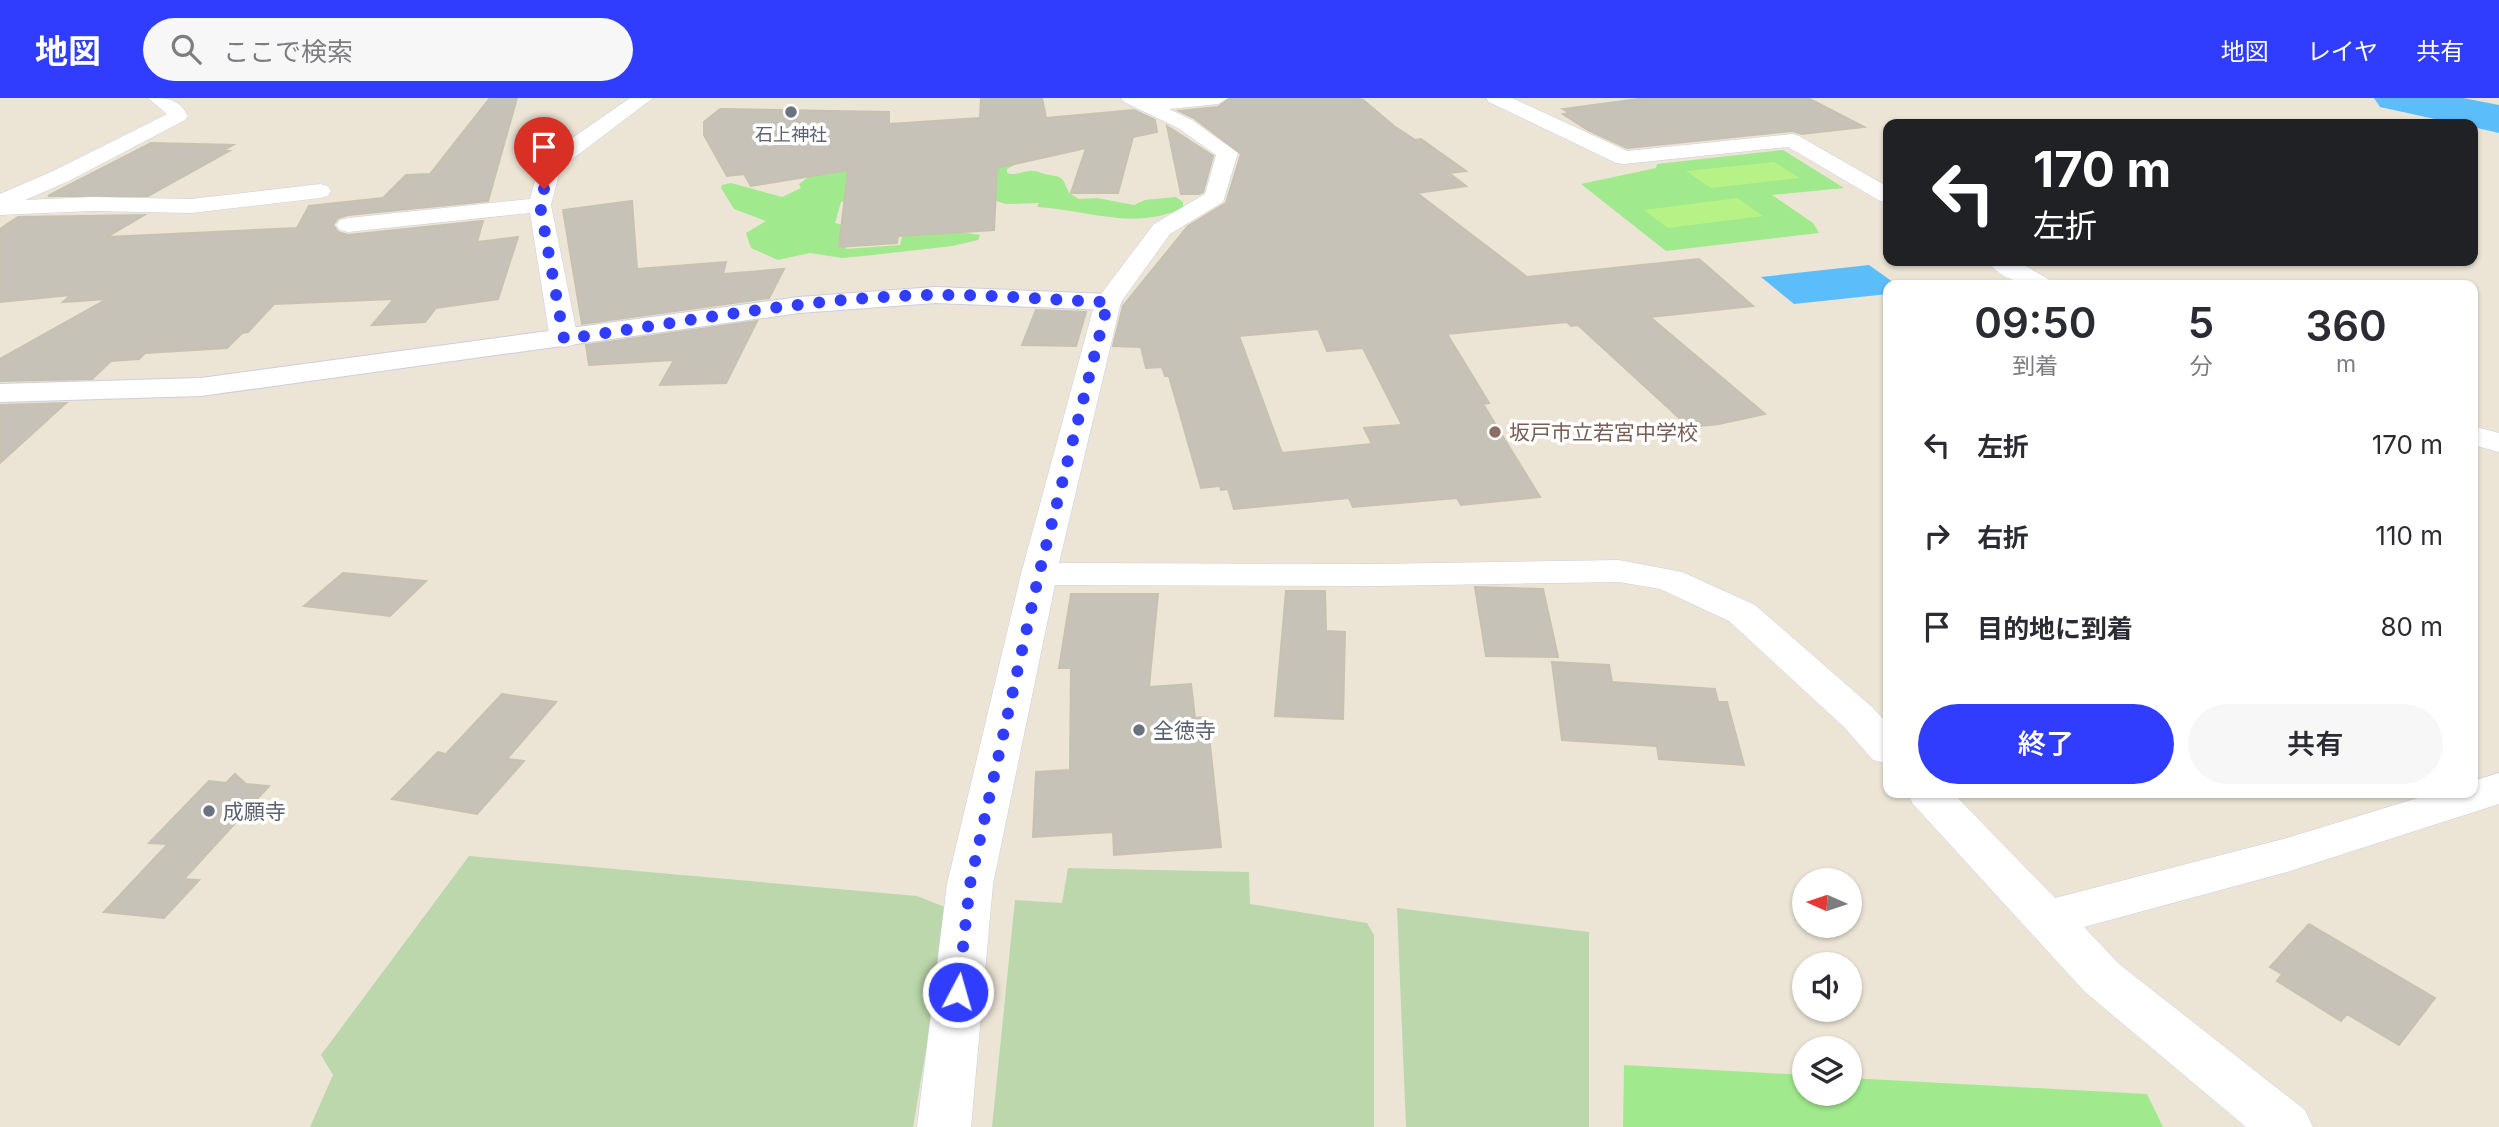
<!DOCTYPE html>
<html lang="ja">
<head>
<meta charset="utf-8">
<style>
	body { margin:0; font-family:Inter,"Noto Sans JP",sans-serif; background:#f7f7f7; color:#2b2b33; height:100vh; display:flex; flex-direction:column; font-size:26px; white-space:nowrap }
	* { box-sizing:border-box; margin:0 }
	p { font-size:23px; color:#7c7c81 }
	.icon { flex:none; width:38px; height:38px; fill:none; stroke:currentColor; stroke-width:2; stroke-linecap:round; stroke-linejoin:round }
	.map { position:relative; flex:1; overflow:hidden }
	.drawer { position:absolute; left:1883px; top:182px; width:595px; height:518px; display:flex; flex-direction:column; background:#fff; border-radius:14px; box-shadow:0 2px 5px #0004 }
	.drawer>* { flex:none }
	.guide { position:absolute; left:1883px; top:21px; width:595px; height:147px; border-radius:14px; box-shadow:0 2px 5px #0004; background:#202124; color:#fff; overflow:hidden }
	.needle { width:46px; rotate:273deg }
	.tools { position:absolute; left:1792px; top:770px; display:grid; gap:14px }
	.tools a { display:grid; place-items:center; width:70px; height:70px; border-radius:50%; background:#fff; box-shadow:0 2px 5px #0004; font-size:35px }
	.pin { position:absolute; display:grid; place-items:center; width:60px; height:60px; color:#fff; margin:-72px -30px; border-radius:50% 50% 50% 0; rotate:-45deg; box-shadow:0 0 7px #0007 }
	.pin .icon { rotate:45deg }
	.me { position:absolute; width:77px; margin:-38px; rotate:6deg; stroke-linejoin:round; filter:drop-shadow(0 0 5px #0008) }
	.turn { display:flex; align-items:center; gap:24px; height:147px; padding:0 35px; font-size:32px }
	.turn .icon { width:91px; height:91px; stroke-width:2.5 }
	.turn b { display:block; font-size:49px; line-height:60px }
	.eta { display:flex; justify-content:space-evenly; align-items:center; height:119px; text-align:center }
	.eta b { font-size:42px; font-weight:600; line-height:49px }
	.action { display:flex; gap:14px; margin-top:auto; padding:14px 35px }
	.action a { flex:1; height:80px; border-radius:42px; background:#303dff; color:#fff; font-size:28px; font-weight:600; line-height:80px; text-align:center }
	.action a+a { background:#f7f7f7; color:#2b2b33 }
	ul { padding:0; list-style:none }
	li { display:flex; align-items:center; gap:21px; height:91px; padding:0 35px }
	li div { flex:1 }
	li b { display:block; font-size:26px }
	li em { font-style:normal }
	header { display:flex; align-items:center; gap:42px; box-sizing:border-box; height:98px; padding:0 35px; background:#303dff; color:#fff }
	header strong { font-size:33px }
	nav { display:flex; gap:38px; margin-inline-start:auto; font-size:24px }
	.search { width:490px; height:63px; background:#f7f7f7; display:flex; align-items:center; gap:18px; box-sizing:border-box; padding:0 24px; border-radius:38px; color:#7c7c81; font-size:26px }
	.map>svg:first-child { display:block }
</style>
</head>
<body>
<header>
<strong>地図</strong>
<div class="search"><svg class="icon" aria-label="search" viewBox="0 0 24 24"><circle cx="10" cy="10" r="6"/><path d="M15 15l6 6"/></svg>ここで検索</div>
<nav><a>地図</a><a>レイヤ</a><a>共有</a></nav>
</header>
<div class="map">
<svg width="2499" height="1029" viewBox="0 0 2499 1029">
	<rect width="100%" height="100%" fill="#ece5d6"/>
	<!-- green -->
	<path fill="#a0e98c" d="M1783,52L1844,90L1772,97L1813,125L1819,135L1666,153L1581,86L1656,70L1657,66Z
		M859,59L1020,64L1007,71V75C1015,78 1020,74 1029,73C1036,72 1039,75 1045,76C1063,80 1061,76 1069,95L1079,101L1097,100L1134,107L1145,102L1176,99L1183,104V110C1134,133 1088,112 1037,109L1039,105L1006,106Z
		M845,72L860,79L845,88L863,89L858,101L841,104L835,125L847,128L846,151L900,147L903,134L961,127V134L980,137L978,142L952,148L864,158L842,160L810,155L778,162L751,150L746,135L766,123L734,111L721,90L722,87L731,85L782,99L801,90L799,86L815,74Z
		M1624,967L1804,977V996H1850V980L2147,996L2163,1029H1623Z"/>
	<!-- cemetery -->
	<path fill="#bcd7ac" d="M469,758L917,798L950,811L913,1029H310L333,977L321,957Z
		M1068,770L1249,774L1250,806L1367,825L1374,837V1029H992L1015,802L1062,805Z
		M1397,810L1589,834V1029H1406Z"/>
	<!-- pitch -->
	<path fill="#b7f286" d="M1774,64L1800,80L1711,90L1686,73Z
		M1737,100L1763,118L1668,130L1644,112Z"/>
	<!-- water -->
	<path fill="#5cbdfb" d="M1869,167L1897,187H1888V196L1794,206L1761,179Z"/>
	<g fill="none" stroke-linecap="round" stroke-linejoin="round">
		<!-- river -->
		<path fill="#5cbdfb" fill-rule="evenodd" d="M2374,0H2463L2499,7V35L2473,29V26H2458L2380,9Z"/>
	</g>
	<!-- building -->
	<path fill="#c6c2b7" stroke="#c7c1b0" stroke-width="2" fill-rule="evenodd" d="M490,0H517L488,103L348,117L338,120L333,127L338,134L348,137L483,123L477,144L518,139L498,201L436,210L425,224L372,227L394,201L274,206L248,234L242,235L227,250L145,255L139,261L111,263L92,281L0,283V261L107,201L63,204L71,197L0,204V131L18,119L144,117L107,139L297,130L309,108L383,100L406,77L430,76Z
		M981,0H1042L1046,20L1134,12L1155,22L1157,34L1133,39L1118,95H1071L1086,50L997,70L994,132L898,138L897,145L839,149L848,72L751,88L744,76L727,78L704,37V24L720,11L889,14V26L980,20Z
		M1230,0H1356L1363,2L1394,28L1415,42L1421,41L1466,73L1449,75L1466,88L1417,95L1527,179L1699,161L1753,208L1650,219L1765,316L1719,326L1689,329L1578,227L1571,228L1567,224L1447,236L1489,305L1483,306L1540,399L1461,407L1457,400L1353,409L1349,400L1234,411L1228,391L1221,392L1220,388L1201,390L1169,278H1165L1162,269L1146,270L1141,249L1113,248L1123,208L1188,128L1226,105L1241,56L1194,20L1179,13L1218,9ZM1318,231L1327,253L1363,250L1402,327L1364,330L1372,346L1282,355L1239,238Z
		M1646,0H1808L1864,29L1802,36L1792,33L1627,50L1588,32L1563,16L1570,15L1563,11Z
		M1167,28L1213,58L1203,94L1199,96H1181Z
		M151,45L233,47L222,53H229L148,98H48Z
		M632,103L637,171L726,164L723,176L784,171L769,200L582,226L563,112Z
		M1036,212L1086,214L1076,248L1022,247Z
		M757,223L726,285L660,287L674,262L589,267L586,247Z
		M66,305L0,365V307Z
		M343,475L426,483L390,518L304,508Z
		M1475,489L1543,491L1558,559L1486,558Z
		M1286,493H1325L1326,533L1345,534L1343,621L1275,618Z
		M1071,496H1158L1149,589L1191,586L1195,620L1207,619L1221,749L1114,757L1113,734L1033,739L1036,674L1070,672L1071,570H1059Z
		M1552,564L1609,567L1612,584L1715,591L1718,604H1727L1744,667L1659,661L1657,648L1562,642Z
		M502,596L556,604L507,661L524,663L477,716L392,701L438,654L446,656Z
		M235,676L246,686L269,688L184,781L199,782L164,820L104,814L168,746L149,745L209,683L226,685Z
		M2309,826L2435,900L2399,947L2347,916L2341,923L2277,883L2282,876L2270,869Z"/>
	<g fill="none" stroke-linecap="round" stroke-linejoin="round">
		<!-- minor casing -->
		<g stroke="#cccde2" stroke-width="1">
			<path id="minor" d="M148,0C168,0 178,0 188,18L185,22L69,83L25,102L92,99L191,101L320,86L328,88L331,93L328,98L320,100L191,115L92,113L0,117V96L53,73L167,16Z
				M630,0H653L571,62L559,76L551,107L578,241L574,247L564,249L554,247L550,241L530,115L348,134L340,132L336,127L340,122L348,120L530,101L537,75L555,52Z
				M1121,0H1228L1218,6L1169,11L1192,22L1238,55L1223,104L1170,136L1121,204L1059,465L1376,466L1619,462L1682,474L1755,507L1872,609L1888,626V666L1873,662L1844,629L1729,523L1660,491L1619,484L1376,488L1055,487L993,786L971,1029H917L947,786L1021,476L1095,204L1154,126L1205,96L1216,57L1178,30L1124,4Z
				M1486,0H1512L1627,53L1792,36L1799,38L1888,89V105L1880,103L1788,49L1624,66L1616,65L1489,4Z
				M1988,163H2017L2050,182L2054,187C2031,188 2001,184 1988,163Z
				M2473,328L2499,335V354L2473,347Z
				M2499,675V706L2287,774L2084,829L2119,866L2305,1012L2313,1029H2246L2085,894L1913,706L1907,695H1953L2055,800L2287,740L2434,695H2473V683Z"/>
		</g>
		<!-- tertiary casing -->
		<g stroke="#cccde2" stroke-width="2">
			<path id="tertiary" d="M935,189L1108,196L1118,198L1122,204L1118,210L1108,212L935,205L799,215L201,298L0,304V286L201,280L799,199Z"/>
		</g>
		<!-- minor -->
		<use href="#minor" fill="#fff" fill-rule="evenodd"/>
		<!-- tertiary -->
		<use href="#tertiary" fill="#fff" fill-rule="evenodd"/>
	</g>
	<g fill="none" stroke-linecap="round" stroke-linejoin="round">
		<!-- route -->
		<path stroke="#303dff" stroke-width="12" stroke-dasharray="0 21.6" d="M544,91L540,107L564,241C687,224 809,199 933,197C991,196 1050,202 1108,204L1039,476L970,786L958,894"/>
	</g>
	<!-- markers -->
	<g fill="#6b7280" stroke="#fff" stroke-width="2.5">
		<circle cx="791" cy="14" r="7"/>
		<circle cx="1139" cy="632" r="7"/>
		<circle cx="209" cy="713" r="7"/>
	</g>
	<circle fill="#8d6e63" stroke="#fff" stroke-width="2.5" cx="1495" cy="334" r="7"/>
	<g text-anchor="middle" dominant-baseline="central" stroke-width="7" stroke-linejoin="round" paint-order="stroke">
		<!-- far-worship labels -->
		<g font-size="18" fill="#5b616d" stroke="#fff">
			<text x="791" y="36">石上神社</text>
		</g>
		<!-- education labels -->
		<g font-size="21" fill="#785e54" stroke="#fff" text-anchor="start">
			<text x="1509" y="334">坂戸市立若宮中学校</text>
		</g>
		<!-- worship labels -->
		<g font-size="21" fill="#5b616d" stroke="#fff" text-anchor="start">
			<text x="1153" y="632">全徳寺</text>
			<text x="223" y="713">成願寺</text>
		</g>
	</g>
</svg>
<div class="tools">
<a><svg class="needle" viewBox="-14 -14 28 28"><path d="M0-13l5 13h-10z" fill="#e53935"/><path d="M0 13l5-13h-10z" fill="#7c7c81"/></svg></a>
<a><svg class="icon" aria-label="sound" viewBox="0 0 24 24"><path d="M4 9h4l5-4v14l-5-4H4zM17 9q2 3 0 6"/></svg></a>
<a><svg class="icon" aria-label="layers" viewBox="0 0 24 24"><path d="M12 4l9 5-9 5-9-5zM3 14l9 5 9-5"/></svg></a>
</div>
<div class="pin" style="left:544px;top:91px;background:#d93025"><svg class="icon" aria-label="arrive" viewBox="0 0 24 24"><path d="M6 21V4h12l-3 4 3 4H6"/></svg></div>
<svg class="me" style="left:958px;top:894px" viewBox="-20 -20 40 40"><circle r="17" fill="#303dff" stroke="#fff" stroke-width="3"/><path d="M0-11L8 9 0 5-8 9z" fill="#fff"/></svg>
<div class="guide">
<div class="turn"><svg class="icon" aria-label="left" viewBox="0 0 24 24"><path d="M17 20v-9H6M10 6l-5 5 5 5"/></svg><div><b>170 m</b>左折</div></div>
</div>
<section class="drawer">
<div class="eta">
<div><b>09:50</b><p>到着</p></div>
<div><b>5</b><p>分</p></div>
<div><b>360</b><p>m</p></div>
</div>
<ul>
<li><svg class="icon" aria-label="left" viewBox="0 0 24 24"><path d="M17 20v-9H6M10 6l-5 5 5 5"/></svg><div><b>左折</b></div><em>170 m</em></li>
<li><svg class="icon" aria-label="right" viewBox="0 0 24 24"><path d="M7 20v-9h11M14 6l5 5-5 5"/></svg><div><b>右折</b></div><em>110 m</em></li>
<li><svg class="icon" aria-label="arrive" viewBox="0 0 24 24"><path d="M6 21V4h12l-3 4 3 4H6"/></svg><div><b>目的地に到着</b></div><em>80 m</em></li>
</ul>
<div class="action"><a>終了</a><a>共有</a></div>
</section>
</div>
</body>
</html>
